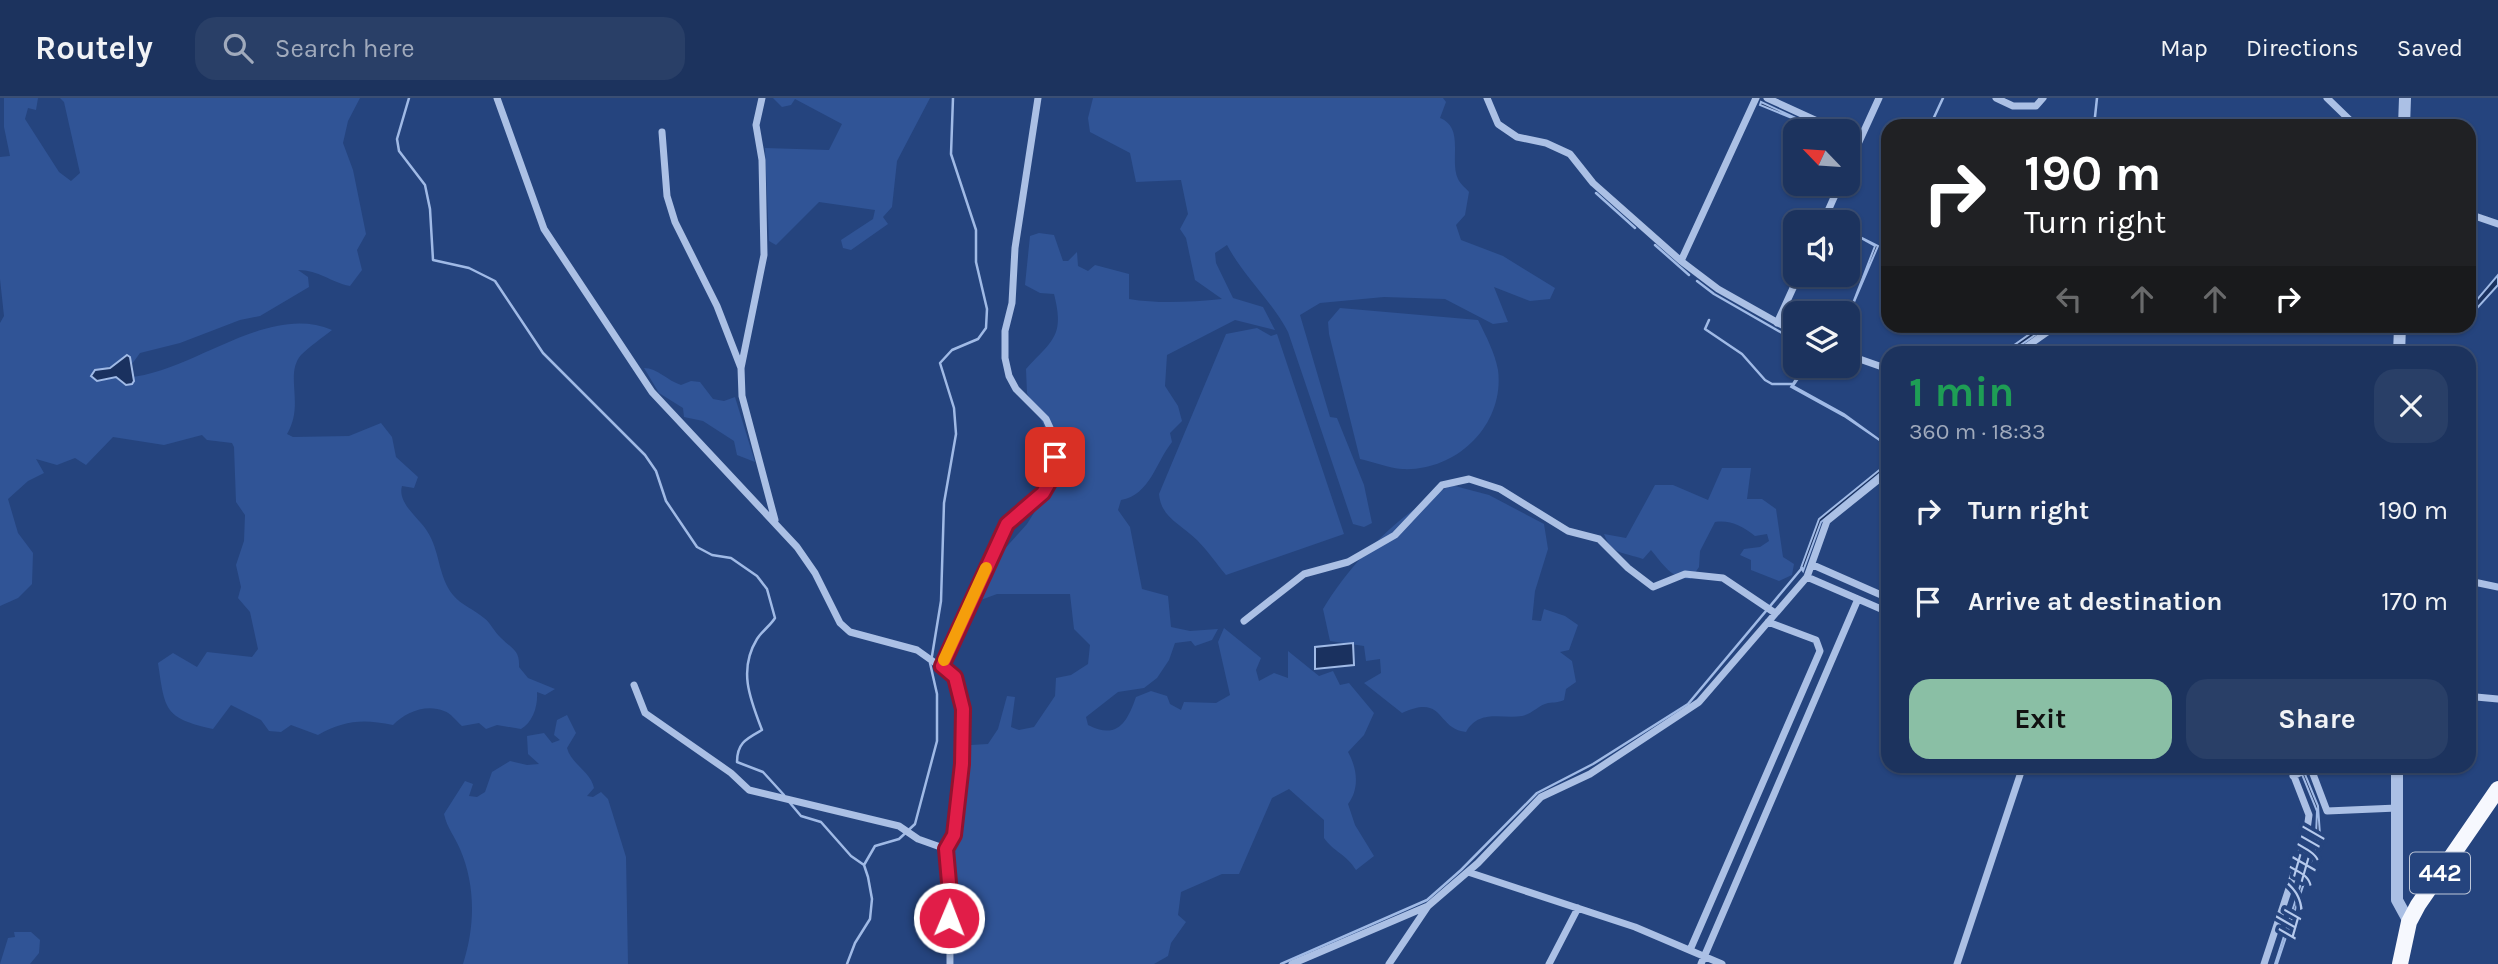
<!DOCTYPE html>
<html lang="en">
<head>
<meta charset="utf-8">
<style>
	body { margin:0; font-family:Karla,"Noto Sans JP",sans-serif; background:#293f67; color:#f1f3f6; height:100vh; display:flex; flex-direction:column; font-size:26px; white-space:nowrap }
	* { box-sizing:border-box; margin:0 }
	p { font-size:23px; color:#a0aabc }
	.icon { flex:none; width:38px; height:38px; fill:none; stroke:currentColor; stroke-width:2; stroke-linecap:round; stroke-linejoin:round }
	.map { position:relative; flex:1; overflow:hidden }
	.details { position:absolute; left:1881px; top:248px; width:595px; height:427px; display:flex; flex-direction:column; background:#1c335e; border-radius:21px; box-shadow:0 2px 5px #0004,0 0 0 2px #3a4e73 }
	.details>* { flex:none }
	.guide { position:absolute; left:1881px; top:21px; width:595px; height:214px; border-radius:21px; box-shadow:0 2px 5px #0004,0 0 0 2px #3a4e73; background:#202124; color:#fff; overflow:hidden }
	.needle { width:46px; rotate:295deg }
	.controls { position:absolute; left:1783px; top:21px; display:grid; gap:14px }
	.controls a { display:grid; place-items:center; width:77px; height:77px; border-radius:14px; background:#1c335e; box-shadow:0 2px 5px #0004,0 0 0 2px #3a4e73; font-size:35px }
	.pin { position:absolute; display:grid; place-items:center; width:60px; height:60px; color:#fff; margin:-30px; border-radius:14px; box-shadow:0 4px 10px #0006 }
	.me { position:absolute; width:77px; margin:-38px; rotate:1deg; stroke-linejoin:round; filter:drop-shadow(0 0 5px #0008) }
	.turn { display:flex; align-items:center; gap:24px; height:147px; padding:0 28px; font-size:32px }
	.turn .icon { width:91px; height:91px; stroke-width:2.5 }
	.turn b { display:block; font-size:49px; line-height:60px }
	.lanes { display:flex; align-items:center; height:66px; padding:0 28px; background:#0003; justify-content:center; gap:35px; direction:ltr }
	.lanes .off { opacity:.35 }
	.round { display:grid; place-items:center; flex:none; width:74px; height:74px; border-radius:21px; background:#293f67 }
	.overview { display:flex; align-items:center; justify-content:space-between; height:119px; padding:0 28px }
	h1 { font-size:42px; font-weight:700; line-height:52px; color:#1e9e55 }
	.action { display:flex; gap:14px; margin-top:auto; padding:14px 28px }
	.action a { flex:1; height:80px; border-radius:21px; background:#8abfa5; color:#111; font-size:28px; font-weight:700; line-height:80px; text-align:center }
	.action a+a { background:#293f67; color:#f1f3f6 }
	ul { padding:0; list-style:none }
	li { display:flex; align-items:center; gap:21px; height:91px; padding:0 28px }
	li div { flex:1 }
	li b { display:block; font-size:26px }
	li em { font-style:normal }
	header { display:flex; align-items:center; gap:42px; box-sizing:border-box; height:98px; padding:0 35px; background:#1c335e; border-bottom:2px solid #3a4e73 }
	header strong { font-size:33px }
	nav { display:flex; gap:38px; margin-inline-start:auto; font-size:24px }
	.search { width:490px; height:63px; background:#293f67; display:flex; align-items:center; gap:18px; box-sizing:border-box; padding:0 24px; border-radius:21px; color:#a0aabc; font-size:26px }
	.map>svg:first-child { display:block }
</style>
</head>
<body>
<header>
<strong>Routely</strong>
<div class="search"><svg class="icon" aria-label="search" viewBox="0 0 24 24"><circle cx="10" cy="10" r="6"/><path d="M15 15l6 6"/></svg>Search here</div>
<nav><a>Map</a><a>Directions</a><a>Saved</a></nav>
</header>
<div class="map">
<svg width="2498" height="866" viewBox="0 0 2498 866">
	<rect width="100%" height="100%" fill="#25447e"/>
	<!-- green -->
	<path fill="#305496" d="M4,0H38L36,12L28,10L25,21L59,74L71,83L80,75L64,4L60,0H360L348,23L343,45L353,72L366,136L357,152L362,172L350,188C330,184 319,172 298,172L308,179L309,189L260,218L240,222L180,245L140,255L132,266L107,269L118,280C187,281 264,203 332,232C322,240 310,248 301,257C284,277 305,306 287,336L293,339L349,338L381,325L392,339L396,359L418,379L414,390L402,388C397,405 419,420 427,433C440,452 438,479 453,497C461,507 475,512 484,520C491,525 494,534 501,540C512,551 520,552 519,569L528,580L555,591L545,597L537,594C538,608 533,624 521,631L497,627L486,631L479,625L462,628C456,623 451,615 444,613C426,605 404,615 393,627C363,621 345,622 318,637L291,627L281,634L269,633L261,622L231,607L213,631C164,620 165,612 158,565L173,555L197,569L207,554L252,559L258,551L250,514L238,500L241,489L236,467L244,443L245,417L236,404L234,349L232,345L207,342L202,337L164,347L113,339L86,367L75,360L57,367L36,361L44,375L28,383L8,401L18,435L33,455L32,486L18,500L0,508V225L4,218L0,181V59L10,58L4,29Z
		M773,0H930L897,63L892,109L883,119L888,126L851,152L843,150L841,142L873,121L875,112L819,104L776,147L769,143L765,50L829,52L842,26L795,1L791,7L782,9Z
		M1093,0H1443L1446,4L1440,20C1465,30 1449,62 1458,81C1460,86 1466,90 1469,94L1465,117L1456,127L1461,142L1503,158L1555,190L1550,201L1530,203L1494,189L1508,224L1493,226L1445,201L1384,199L1320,205L1300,217L1330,319L1337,320L1364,387L1372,425L1364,429L1353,426L1288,234C1272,203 1244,179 1227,147L1215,155L1216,165L1233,200L1263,209L1275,232L1235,222L1167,257L1165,288L1178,308L1182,323L1170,335L1172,344C1156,364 1150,397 1121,402L1118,412L1130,429L1142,491L1168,498L1171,529L1190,533L1218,531L1212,542L1195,548L1191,543L1175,545L1169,562L1157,580L1144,590L1118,594L1086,619L1088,627C1117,642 1127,625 1136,599L1151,593L1167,598L1170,606L1181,612L1184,604L1216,605L1230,597L1218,544L1224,530L1261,560L1256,572L1259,583L1274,575L1288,580V553L1319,578L1333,573L1340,587L1349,585L1374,615L1364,637L1348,654C1357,670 1360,690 1348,706L1355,727L1374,758L1356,772C1346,756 1334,754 1324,740V722L1289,691L1272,700L1239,776H1222L1181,794L1178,817L1186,824L1171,845L1168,858L1154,866H954L952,754L959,737L971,647L988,646L998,631L1007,598L1015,599L1011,629L1019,632L1034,629L1055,598L1056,580L1071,577L1088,566L1090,547L1074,531L1070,496H997L978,503L1001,455L1027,426L1047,394L1055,360L1043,326L1027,295L1026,271C1052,242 1065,239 1054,196L1040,195L1025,187L1030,138L1039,135L1054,137L1063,163H1068L1077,154L1078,168L1088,173L1095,167L1129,176V201C1159,206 1191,204 1222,201L1195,182L1186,140L1180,131L1188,116L1181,82L1136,84L1130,55L1090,34L1088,20Z
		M1340,210L1478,222C1486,238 1495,255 1498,272C1505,327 1456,374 1402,371C1389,370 1374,364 1360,361L1329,236L1328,224Z
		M1257,230L1271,238L1277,236L1344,436L1226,477C1216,465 1207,452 1197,442C1181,426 1161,420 1159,396L1226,236Z
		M644,270C657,270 668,283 681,287L691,283L700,284L713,301L724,303L735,299L755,364L737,357L734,343L703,323L684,319L683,310L659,295Z
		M1722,370H1751L1747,401H1762L1776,411L1783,459L1794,466L1792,477L1779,483L1751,472V462L1740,457L1744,451L1760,449L1769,443L1767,436L1755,438C1742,428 1731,422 1715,424L1700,453L1699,469L1691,481C1671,481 1663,466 1651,452L1643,461C1623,454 1612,457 1604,436L1626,440L1655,387H1673L1708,402Z
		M1451,387L1489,397L1544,426L1548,451L1535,493L1532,522L1541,523L1544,511L1565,518L1578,527L1569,552L1560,554L1572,563L1576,584L1566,591L1564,602C1557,605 1555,604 1548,605C1539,607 1532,616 1522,618C1501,621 1479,611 1466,634C1436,631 1445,595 1402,615L1364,585L1381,575L1380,561L1366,563L1364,548L1330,543L1323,511C1354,460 1400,416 1451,387Z
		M567,617L576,635L567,650C571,666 591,674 594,690L587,698L593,699L601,694L608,701L626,759L628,866H463C475,829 476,788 460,751C455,739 447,730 444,716L465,683L473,686L469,698L477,699L485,694L492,674L510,663L527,667L539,666L528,656L527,638L544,635L552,645L560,642L554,637L557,622Z
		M14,834H31L40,842L39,855L30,866H0L8,840L15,839Z"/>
	<!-- water -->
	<path fill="#1a315f" stroke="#a0bae6" stroke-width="2" d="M1761,4L1824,33L1760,7Z
		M1848,133L1878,148L1848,218L1875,148Z
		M2498,177V187L2469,219V211Z
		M2041,228H2048L2009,255H2003Z
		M127,257L130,259L134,283L132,286L126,287L116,279L97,283L91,278L95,272L110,270Z
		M1804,268H1807L1793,288L1844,316L1888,348L1844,318L1791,289Z
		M1888,365V369L1821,424L1803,473L1801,470L1819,421Z
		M1353,545L1354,567L1315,571V549Z
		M2299,669H2302L2318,708L2320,737L2277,866H2275L2316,739L2317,713Z"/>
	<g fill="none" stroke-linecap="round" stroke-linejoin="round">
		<!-- stream -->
		<path stroke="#a0bae6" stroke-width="2.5" d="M409,0L397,41L399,53L425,87L430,111L433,162L469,170L495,183L543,255L645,357L656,373L666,403L697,449L712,457L731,460L757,478L767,491L775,520C770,528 762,533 757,541C738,572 750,601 762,632C746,641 737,645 737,664L763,674L784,697
			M1930,28L1943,0
			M2094,28L2097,0
			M1596,95L1635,130
			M1655,147L1689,177
			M1697,183L1714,196L1796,243
			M1709,222L1705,231L1742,256L1765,282L1772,286H1792
			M1884,275L1888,278
			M932,558L941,503L944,405L956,336L954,310L940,265L952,252L978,241L986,230L987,211L976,164V132L951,56L953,0
			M790,705L801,718L821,724L851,758L864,767L868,779L872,801L870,821L855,845L847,866
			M864,767L875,748L899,741L915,726L937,643V596L930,565
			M1281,866L1427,802L1461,772L1537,695L1593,666L1688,606L1802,470"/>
		<!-- minor -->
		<path stroke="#abc0e5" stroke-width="7" d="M497,0L544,131L652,294L797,449L815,475L840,525L850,534L917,552L955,579L963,611L962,666L954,737L946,751L950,796V866
			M762,0L756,27L762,62L764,157L741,270L742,298L775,422
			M1487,0L1498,26L1517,39L1546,45L1570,56L1593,85L1681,163L1718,191L1796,235
			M1767,0L1839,33
			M1996,0L2013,8H2036L2043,0
			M2327,0L2356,28
			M2391,28L2404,24
			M662,34L667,98L675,124L717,208L741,270
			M1848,38L1859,43
			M1848,68L1879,0
			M2469,116L2498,126
			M1823,124L1840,86
			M1681,163L1756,0
			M1777,225L1799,177
			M2016,256L2056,228
			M1848,257L1888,271
			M1813,467L1888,500
			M1807,479L1888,514
			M2469,483L2498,489
			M1244,523L1304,476L1348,464L1395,437L1442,387L1469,381L1500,391L1568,433L1599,441L1628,470L1653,489L1685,476L1723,480L1775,515
			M942,568L1007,426L1043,395L1054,376L1051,332L1046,321L1016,291L1009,278L1005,260V233L1012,205L1015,150L1038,0
			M634,587L645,615L731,675L749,692L899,728L918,741L946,751
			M2476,599L2498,601
			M2310,668L2327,713L2397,710
			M2293,678L2310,670
			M1468,774L1635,829L1722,866
			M1690,852L1820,553L1816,542L1768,524
			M1292,866L1428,808
			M1389,866L1428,808L1478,765L1541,699L1590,676L1699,604L1807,479L1827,423L1888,374
			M1549,866L1578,810
			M1701,866L1858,501
			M1957,866L2023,668
			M2264,866L2306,739L2309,717L2290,668"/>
		<!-- tertiary -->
		<path stroke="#abc0e5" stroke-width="12" d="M2404,28L2405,0
			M2399,256L2400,228
			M2397,668V802L2409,824"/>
		<!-- trunk -->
		<path stroke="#f6f8fe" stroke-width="16" d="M2400,866L2409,824L2418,807L2498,691"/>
	</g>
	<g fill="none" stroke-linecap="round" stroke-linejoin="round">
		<!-- route casing -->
		<g stroke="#92132f" stroke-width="18">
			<path id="route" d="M949,820L950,796L946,751L954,737L962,666L963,611L955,579L942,568L1007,426L1043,395L1054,376L1055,359"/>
		</g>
		<!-- route -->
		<use href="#route" stroke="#e11d48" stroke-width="12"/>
		<!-- slow -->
		<path stroke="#f59e0b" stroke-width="12" d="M944,562L986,470"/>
	</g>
	<g text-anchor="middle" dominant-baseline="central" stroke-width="7" stroke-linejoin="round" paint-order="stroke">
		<!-- shield labels -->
		<rect fill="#25447e" stroke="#bec7d8" stroke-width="2" x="2410" y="754.5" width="60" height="41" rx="5"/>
		<g font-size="24" font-weight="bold" fill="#fff">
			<text x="2440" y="775">442</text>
		</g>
		<!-- water labels -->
		<g font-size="28" font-style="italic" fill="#b6caed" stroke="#25447e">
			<text transform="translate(2299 787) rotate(-74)">山ノ井川</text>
		</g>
	</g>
</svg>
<div class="controls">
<a><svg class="needle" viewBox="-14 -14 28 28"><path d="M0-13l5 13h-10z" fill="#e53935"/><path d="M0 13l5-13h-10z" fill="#a0aabc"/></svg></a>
<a><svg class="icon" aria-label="sound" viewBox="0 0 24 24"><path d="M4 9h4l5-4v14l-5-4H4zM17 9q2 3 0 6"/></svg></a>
<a><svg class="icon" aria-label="layers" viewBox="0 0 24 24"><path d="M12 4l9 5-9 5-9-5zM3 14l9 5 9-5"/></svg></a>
</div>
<div class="pin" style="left:1055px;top:359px;background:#d93025"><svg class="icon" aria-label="arrive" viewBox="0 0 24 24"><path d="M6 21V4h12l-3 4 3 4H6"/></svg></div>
<svg class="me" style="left:949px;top:820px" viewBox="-20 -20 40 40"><circle r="17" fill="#e11d48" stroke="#fff" stroke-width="3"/><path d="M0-11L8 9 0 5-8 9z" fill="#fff"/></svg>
<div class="guide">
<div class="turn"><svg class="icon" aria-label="right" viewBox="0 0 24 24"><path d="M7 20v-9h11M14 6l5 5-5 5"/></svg><div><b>190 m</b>Turn right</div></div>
<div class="lanes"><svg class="icon off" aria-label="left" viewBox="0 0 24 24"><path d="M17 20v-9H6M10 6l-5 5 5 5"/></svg><svg class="icon off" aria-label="ahead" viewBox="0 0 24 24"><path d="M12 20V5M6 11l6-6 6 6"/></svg><svg class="icon off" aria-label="ahead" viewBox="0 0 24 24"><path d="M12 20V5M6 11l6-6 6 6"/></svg><svg class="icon" aria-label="right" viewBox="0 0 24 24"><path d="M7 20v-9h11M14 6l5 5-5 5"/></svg></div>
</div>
<section class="details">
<div class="overview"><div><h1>1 min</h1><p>360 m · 18:33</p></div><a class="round"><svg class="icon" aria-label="close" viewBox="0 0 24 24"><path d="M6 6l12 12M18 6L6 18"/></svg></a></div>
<ul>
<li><svg class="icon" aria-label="right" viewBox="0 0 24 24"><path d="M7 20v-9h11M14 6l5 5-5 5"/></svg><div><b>Turn right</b></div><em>190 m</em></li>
<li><svg class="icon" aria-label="arrive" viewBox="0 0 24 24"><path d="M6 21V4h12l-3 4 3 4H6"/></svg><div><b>Arrive at destination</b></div><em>170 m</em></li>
</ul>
<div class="action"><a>Exit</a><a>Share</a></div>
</section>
</div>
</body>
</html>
